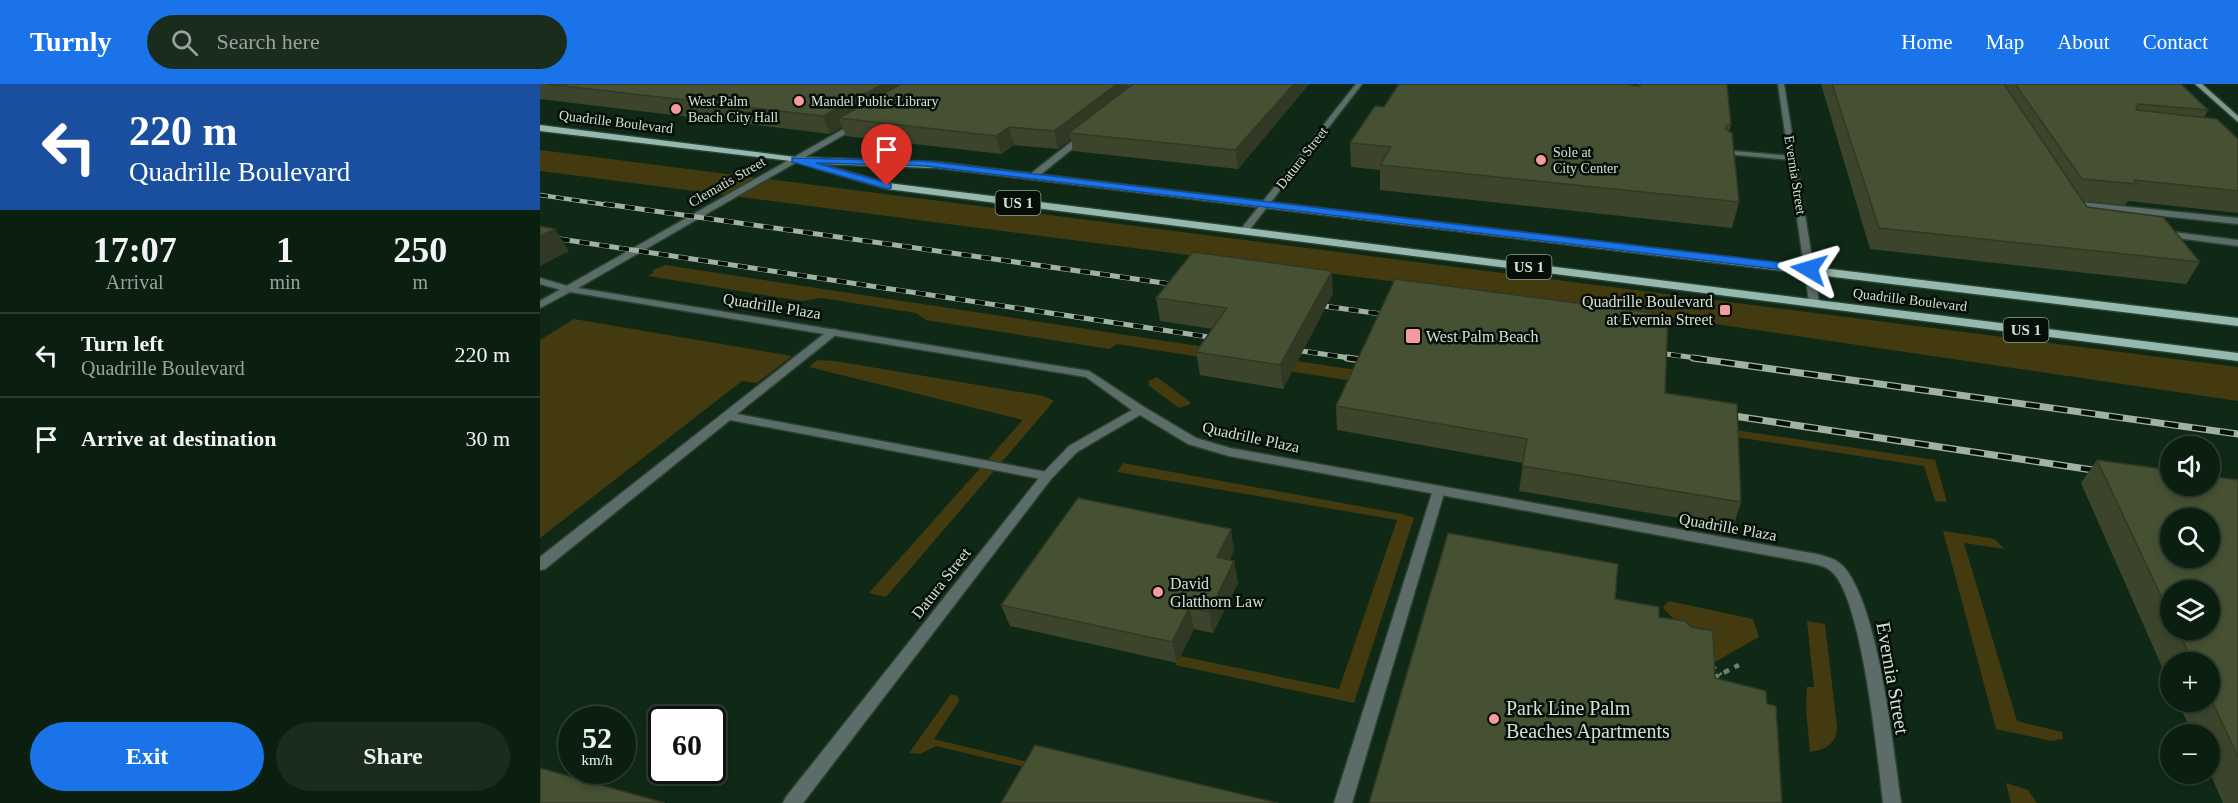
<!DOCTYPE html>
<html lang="en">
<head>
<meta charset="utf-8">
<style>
	body { margin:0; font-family:"Times New Roman",serif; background:#192c1e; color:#f1f3f6; height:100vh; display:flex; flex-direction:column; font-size:22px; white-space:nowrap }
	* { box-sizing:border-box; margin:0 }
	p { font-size:20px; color:#9aa29f }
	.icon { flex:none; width:33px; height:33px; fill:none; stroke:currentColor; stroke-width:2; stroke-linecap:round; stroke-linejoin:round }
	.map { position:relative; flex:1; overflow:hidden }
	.drawer { display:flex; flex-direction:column; background:#0b1f10; width:540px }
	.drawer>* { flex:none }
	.guide { background:#1a4fa0; color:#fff; overflow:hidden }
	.tools { position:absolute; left:1620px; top:352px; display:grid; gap:12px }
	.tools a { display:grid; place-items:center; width:60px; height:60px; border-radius:50%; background:#0b1f10; box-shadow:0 3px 9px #0003,0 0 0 2px #2b3d30; font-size:30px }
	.speed { position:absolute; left:18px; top:622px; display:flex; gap:12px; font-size:30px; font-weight:700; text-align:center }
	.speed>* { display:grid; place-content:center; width:78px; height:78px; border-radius:50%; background:#0b1f10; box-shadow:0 3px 9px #0003,0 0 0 2px #2b3d30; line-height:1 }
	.speed small { font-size:15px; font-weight:400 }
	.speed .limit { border:3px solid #111; border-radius:9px; background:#fff; color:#111 }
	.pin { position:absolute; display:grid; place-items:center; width:51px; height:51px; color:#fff; margin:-62px -26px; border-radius:50% 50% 50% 0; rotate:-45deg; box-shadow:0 0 6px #0007 }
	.pin .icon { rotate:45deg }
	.me { position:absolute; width:66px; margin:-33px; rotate:277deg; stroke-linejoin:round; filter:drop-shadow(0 0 4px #0008) }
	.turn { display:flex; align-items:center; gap:21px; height:126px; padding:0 30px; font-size:27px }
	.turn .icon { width:78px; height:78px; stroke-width:2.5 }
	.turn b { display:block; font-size:42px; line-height:51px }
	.eta { display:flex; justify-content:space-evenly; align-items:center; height:102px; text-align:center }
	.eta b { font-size:36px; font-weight:800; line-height:42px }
	.primary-button { display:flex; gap:12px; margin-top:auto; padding:12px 30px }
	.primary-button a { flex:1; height:69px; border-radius:36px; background:#1a73e8; color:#fff; font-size:24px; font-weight:800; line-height:69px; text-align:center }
	.primary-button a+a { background:#192c1e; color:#f1f3f6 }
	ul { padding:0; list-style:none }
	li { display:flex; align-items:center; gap:18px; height:84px; padding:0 30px; border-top:2px solid #2b3d30 }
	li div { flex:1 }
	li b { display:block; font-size:22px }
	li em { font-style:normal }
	header { display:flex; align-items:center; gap:36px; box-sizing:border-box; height:84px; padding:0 30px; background:#1a73e8; color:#fff }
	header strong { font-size:28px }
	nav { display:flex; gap:33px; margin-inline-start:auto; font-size:21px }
	.search { width:420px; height:54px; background:#192c1e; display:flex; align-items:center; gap:15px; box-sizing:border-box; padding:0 21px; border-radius:33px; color:#9aa29f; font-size:22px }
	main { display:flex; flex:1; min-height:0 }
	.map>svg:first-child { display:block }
</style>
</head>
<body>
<header>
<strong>Turnly</strong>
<div class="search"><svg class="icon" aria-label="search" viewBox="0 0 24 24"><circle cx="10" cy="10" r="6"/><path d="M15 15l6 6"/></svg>Search here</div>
<nav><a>Home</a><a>Map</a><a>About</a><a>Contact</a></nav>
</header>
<main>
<section class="drawer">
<div class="guide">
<div class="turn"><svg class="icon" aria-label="left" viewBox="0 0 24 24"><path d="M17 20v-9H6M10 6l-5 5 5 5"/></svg><div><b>220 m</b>Quadrille Boulevard</div></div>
</div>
<div class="eta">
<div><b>17:07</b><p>Arrival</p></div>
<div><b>1</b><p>min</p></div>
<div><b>250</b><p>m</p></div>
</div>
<ul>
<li><svg class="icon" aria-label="left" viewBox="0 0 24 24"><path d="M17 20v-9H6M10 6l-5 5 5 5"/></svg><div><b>Turn left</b><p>Quadrille Boulevard</p></div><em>220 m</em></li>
<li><svg class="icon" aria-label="arrive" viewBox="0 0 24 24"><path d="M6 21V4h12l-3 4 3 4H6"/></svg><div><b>Arrive at destination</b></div><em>30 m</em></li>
</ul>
<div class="primary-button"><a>Exit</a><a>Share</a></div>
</section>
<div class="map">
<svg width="1698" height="719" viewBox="0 0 1698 719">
	<rect width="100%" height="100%" fill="#0f2916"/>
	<!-- green -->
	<path fill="#433a0f" d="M0,66L1698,283V317L1135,234L0,87Z
		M125,181L823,287L819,298L577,260L569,265L386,236L376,229L282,214L261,217L108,192L114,188L111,187Z
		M34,235L252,272L217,299L202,297L0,454V256Z
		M277,276L295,277L504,312L514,317L346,513L329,509L483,336L269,283Z
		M617,293L649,317L651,320L639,324L608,301L609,297Z
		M1189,345L1395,376L1407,418L1395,417L1384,382L1189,352Z
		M583,379L862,430L874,434L814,619L635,581L640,572L799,605L857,436L577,388Z
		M1403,447L1450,454L1456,456L1464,465L1424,459L1477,637L1522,648L1523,655L1511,657L1456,645Z
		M1129,517L1213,535L1219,553L1175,578L1125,526L1123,523Z
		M1267,537L1285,540L1297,643C1297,660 1285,666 1270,668L1266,626L1267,603H1274Z
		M411,610L418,612L419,617L394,655L504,682L501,687L396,662L380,670L369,669Z
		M1466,699L1488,706L1497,719H1471Z"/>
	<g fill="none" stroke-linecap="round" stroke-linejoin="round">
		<!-- lane casing -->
		<g stroke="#2a4331" stroke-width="3">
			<path id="lane" d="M540,51L547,53L495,95H489V91Z
				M1182,66L1252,72L1256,74L1252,76L1185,70L1181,68Z
				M1531,117L1698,134V140L1528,122V118Z
				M1625,147L1698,156V162L1622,152L1621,150Z
				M0,194L31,203L33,205L28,208L0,200Z
				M293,245L297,246L298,248L297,250L197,330L507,388L511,389L513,392L511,395L507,396L190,336L5,485L0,486V473L289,246Z
				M899,402L905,406L812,719H794L893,406Z"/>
		</g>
		<!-- street casing -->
		<g stroke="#2a4331" stroke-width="3">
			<path id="street" d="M816,0H822L707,149H701V145Z
				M1238,0H1244L1279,218L1274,221L1269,218Z
				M314,39L321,41L38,204L549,287L604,323L656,354L690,364L1265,468C1277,470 1295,473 1303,482C1339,522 1353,663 1361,719H1343C1338,675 1322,512 1291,487C1284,481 1274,480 1265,478L689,372L648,360L600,331L537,368L511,395L263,719H243L246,713L503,389L529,362L592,326L546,293L30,208L0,224V217Z"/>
		</g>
		<!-- secondary casing -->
		<g stroke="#2a4331" stroke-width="3">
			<path id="secondary" d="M1655,0H1662L1698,32V38Z"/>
		</g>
		<!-- primary casing -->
		<g stroke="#2a4331" stroke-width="3">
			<path id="primary" d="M0,41L255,73L397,78L1698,234V242L397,84L281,80L348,99L1698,269V277L347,105L275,84L273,82L276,80L0,47Z"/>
		</g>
		<!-- path -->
		<path stroke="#6d8171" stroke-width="4.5" stroke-dasharray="6 6" stroke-linecap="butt" d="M1171,581L1181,591
			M1173,594L1199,581"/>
		<!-- lane -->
		<use href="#lane" fill="#5c6d69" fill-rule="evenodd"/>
		<!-- street -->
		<use href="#street" fill="#5c6d69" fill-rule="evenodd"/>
		<!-- secondary -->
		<use href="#secondary" fill="#7c9890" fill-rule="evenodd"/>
		<!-- primary -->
		<use href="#primary" fill="#95b9af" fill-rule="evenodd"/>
		<!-- rail-far2 casing -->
		<g stroke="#a0b2a4" stroke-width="4.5">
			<path id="rail-far2" d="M0,111L75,122"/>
		</g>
		<!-- rail-far1 casing -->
		<g stroke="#a0b2a4" stroke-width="5">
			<path id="rail-far1" d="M65,120L645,202
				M0,152L682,255
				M769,220L856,232
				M748,265L817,275
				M1111,268L1164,275"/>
		</g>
		<!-- rail casing -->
		<g stroke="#a0b2a4" stroke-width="7">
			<path id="rail" d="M807,274L834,278
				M1153,274L1698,350
				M1181,330L1566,388"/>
		</g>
		<!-- rail-far2 -->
		<use href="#rail-far2" stroke="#050f07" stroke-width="3" stroke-dasharray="8" stroke-linecap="butt"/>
		<!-- rail-far1 -->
		<use href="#rail-far1" stroke="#050f07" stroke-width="4" stroke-dasharray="10" stroke-linecap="butt"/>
		<!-- rail -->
		<use href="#rail" stroke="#050f07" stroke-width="4.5" stroke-dasharray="14" stroke-linecap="butt"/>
	</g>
	<!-- wall -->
	<path fill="#3c452c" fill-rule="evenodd" d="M0,0H769L698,85L533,67L531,55L518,65L474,61L461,70L306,52L302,43L290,50L0,15Z
		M1098,0H1187L1191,41L1189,47L1199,118L1192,144L840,106V86L811,83L810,59L1098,1Z
		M1281,0H1641L1668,26L1664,34L1698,55V129L1588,117L1585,121L1543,117L1547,123L1660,178L1646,200L1330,165Z
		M793,209L743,305L660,291L656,268L673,245L620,237L616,214Z
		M1125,309L1201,418L1193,443L979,407L983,379L797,346L796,322Z
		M1557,376L1698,396V719H1683L1670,689V651H1653L1638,618H1670V579H1630V601L1541,399ZM1630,507L1670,546H1630Z
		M694,466L690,476L694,477L698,499L673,549L654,545L637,579L470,542L461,521Z"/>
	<!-- shaded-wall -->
	<path fill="#313824" d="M343,0H378L299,34L302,43L290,50L283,32Z
		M577,0H587L589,10L529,49L531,55L518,65L514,47Z
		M754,0H769L698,85L695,66Z
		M469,43L474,61L461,70L456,52Z
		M15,145L29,167L0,182V152Z
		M792,187L793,209L743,305L740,281Z
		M691,445L694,466L681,495L677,473Z
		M694,477L698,499L673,549L669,528Z
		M649,524L654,545L637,579L632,558Z"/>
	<!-- building -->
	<path fill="#465033" stroke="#313824" stroke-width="1.5" fill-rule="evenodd" d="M7,0H343L283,32Z
		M361,0H577L514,47L469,43L456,52L299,34Z
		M593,0H754L695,66L529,49Z
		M859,0H1084L1100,2V0H1187L1191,41H1187L1185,45L1192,49L1199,118L840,81L851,63L810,59L835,22L844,23Z
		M1292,0H1464L1547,123L1623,133L1660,178L1339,144Z
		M1475,0H1641L1668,26L1599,20L1596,23L1597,26L1677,35L1698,55V107L1594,96L1597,100L1542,95Z
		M0,142L15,145L0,152Z
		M653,168L792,187L740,281L656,268L687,224L616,214Z
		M855,195L1128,231L1125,309L1197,320L1201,418L982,382L987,355L796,322Z
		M1557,376L1630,386V402H1670V392L1698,396V673L1670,613V579H1653L1638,546H1670V507H1630V531ZM1630,435H1670V474H1630Z
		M538,414L691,445L677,473L694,477L669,528L649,524L632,558L461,521Z
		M908,449L1078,480L1075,515L1119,523V533L1145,537L1151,543L1173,547L1175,594L1226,607L1227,620L1236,622L1242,719H829Z
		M495,661L738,719H461Z
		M0,684L125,719H0Z"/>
	<!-- route -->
	<path fill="#1a73e8" stroke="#114b97" stroke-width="1.5" d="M252,74L385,77L1269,182L1274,185L1269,189L385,82L276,79L351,100V104L347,105L252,78Z"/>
	<!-- markers -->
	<g fill="#f59b9d" stroke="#050f07" stroke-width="2">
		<circle cx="259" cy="17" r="6"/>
		<circle cx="136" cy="25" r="6"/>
		<circle cx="1001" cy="76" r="6"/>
		<rect x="1179" y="220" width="12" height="12" rx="3"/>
		<rect x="865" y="244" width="16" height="16" rx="3"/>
		<circle cx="618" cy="508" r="6"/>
		<circle cx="954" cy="635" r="6"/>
	</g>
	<g text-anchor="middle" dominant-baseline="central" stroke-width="5" stroke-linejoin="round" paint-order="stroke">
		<!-- far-poi labels -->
		<g font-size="14" fill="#d2e1d4" stroke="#050f07" text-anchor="start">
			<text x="148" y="17">West Palm<tspan x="148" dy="16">Beach City Hall</tspan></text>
			<text x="271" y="17">Mandel Public Library</text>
			<text x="1013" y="68">Sole at<tspan x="1013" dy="16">City Center</tspan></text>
		</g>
		<!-- far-street labels -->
		<g font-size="14" fill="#d2e1d4" stroke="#050f07">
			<text transform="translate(76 38) rotate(7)">Quadrille Boulevard</text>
			<text transform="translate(762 74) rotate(-52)">Datura Street</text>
			<text transform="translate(1255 91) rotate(81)">Evernia Street</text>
			<text transform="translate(187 98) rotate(-30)">Clematis Street</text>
			<text transform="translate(1370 216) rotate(7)">Quadrille Boulevard</text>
		</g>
		<!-- shield labels -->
		<g fill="#050f07" stroke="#94a296" stroke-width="1.5">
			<rect x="455.5" y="107" width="45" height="24" rx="4.5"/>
			<rect x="966.5" y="171" width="45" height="24" rx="4.5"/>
			<rect x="1463.5" y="234" width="45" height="24" rx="4.5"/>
		</g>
		<g font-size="15" font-weight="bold" fill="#d2e1d4">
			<text x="478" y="119">US 1</text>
			<text x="989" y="183">US 1</text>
			<text x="1486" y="246">US 1</text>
		</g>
		<!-- poi labels -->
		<g font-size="16" fill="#d2e1d4" stroke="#050f07" text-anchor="start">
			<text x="1173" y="217" text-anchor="end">Quadrille Boulevard<tspan x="1173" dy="18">at Evernia Street</tspan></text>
			<text x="886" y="252">West Palm Beach</text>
			<text x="630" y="499">David<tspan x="630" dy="18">Glatthorn Law</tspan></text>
		</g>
		<!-- street labels -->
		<g font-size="16" fill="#d2e1d4" stroke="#050f07">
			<text transform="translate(232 222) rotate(9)">Quadrille Plaza</text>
			<text transform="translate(711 353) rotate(12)">Quadrille Plaza</text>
			<text transform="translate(1188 443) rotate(10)">Quadrille Plaza</text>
			<text transform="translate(401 499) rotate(-52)">Datura Street</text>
		</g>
		<!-- near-street labels -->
		<g font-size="20" fill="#d2e1d4" stroke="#050f07">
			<text transform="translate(1353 594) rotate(80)">Evernia Street</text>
		</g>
		<!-- near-poi labels -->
		<g font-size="20" fill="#d2e1d4" stroke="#050f07" text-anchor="start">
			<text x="966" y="624">Park Line Palm<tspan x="966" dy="23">Beaches Apartments</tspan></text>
		</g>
	</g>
</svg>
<div class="tools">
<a><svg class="icon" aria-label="sound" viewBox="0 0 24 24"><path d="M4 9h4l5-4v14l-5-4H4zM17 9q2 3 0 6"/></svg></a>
<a><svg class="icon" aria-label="search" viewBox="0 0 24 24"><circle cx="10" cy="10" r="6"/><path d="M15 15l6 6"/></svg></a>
<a><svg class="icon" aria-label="layers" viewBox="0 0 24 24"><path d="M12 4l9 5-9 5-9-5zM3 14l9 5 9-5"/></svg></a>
<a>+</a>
<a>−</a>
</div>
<div class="speed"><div>52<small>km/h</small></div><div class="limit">60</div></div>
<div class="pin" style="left:347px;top:102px;background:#d93025"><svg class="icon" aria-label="arrive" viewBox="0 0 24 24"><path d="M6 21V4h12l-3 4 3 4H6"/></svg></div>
<svg class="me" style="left:1269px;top:185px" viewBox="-20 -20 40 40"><path d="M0-17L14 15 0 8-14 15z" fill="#1a73e8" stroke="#fff" stroke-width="4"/></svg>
</div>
</main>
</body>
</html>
